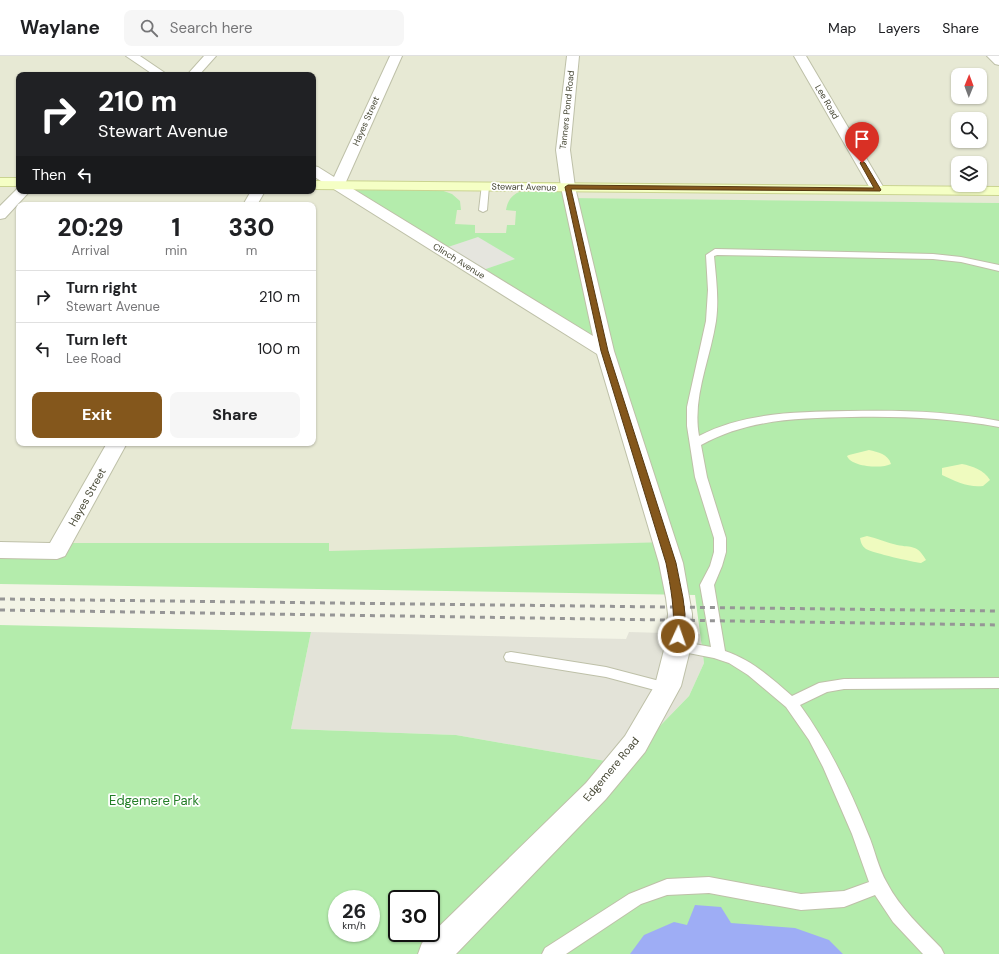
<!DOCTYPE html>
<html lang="en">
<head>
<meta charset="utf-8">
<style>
	body { margin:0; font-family:"DM Sans",sans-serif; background:#f6f6f6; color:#202124; height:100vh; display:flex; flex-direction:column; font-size:15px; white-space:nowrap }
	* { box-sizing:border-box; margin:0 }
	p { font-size:13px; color:#757577 }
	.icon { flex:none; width:22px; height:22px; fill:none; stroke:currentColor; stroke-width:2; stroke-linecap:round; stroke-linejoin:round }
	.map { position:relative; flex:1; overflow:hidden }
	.details { position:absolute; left:16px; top:146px; width:300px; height:244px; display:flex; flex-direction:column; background:#fff; border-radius:8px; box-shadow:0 1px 3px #0004 }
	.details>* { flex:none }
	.hud { position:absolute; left:16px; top:16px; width:300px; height:122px; border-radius:8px; box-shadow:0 1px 3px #0004; background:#202124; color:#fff; overflow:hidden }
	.needle { width:26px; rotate:1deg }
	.controls { position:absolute; left:951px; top:12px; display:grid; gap:8px }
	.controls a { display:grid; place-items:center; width:36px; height:36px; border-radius:8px; background:#fff; box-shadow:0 1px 3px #0004; font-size:20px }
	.speed { position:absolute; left:328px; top:834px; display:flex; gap:8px; font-size:20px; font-weight:700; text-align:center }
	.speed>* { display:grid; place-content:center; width:52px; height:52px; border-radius:50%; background:#fff; box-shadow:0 1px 3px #0004; line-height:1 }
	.speed small { font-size:10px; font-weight:400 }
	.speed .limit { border:2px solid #111; border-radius:6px; background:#fff; color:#111 }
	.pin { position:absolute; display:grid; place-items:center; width:34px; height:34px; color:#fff; margin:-41px -17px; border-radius:50% 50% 50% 0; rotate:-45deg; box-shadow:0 0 4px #0007 }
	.pin .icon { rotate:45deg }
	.me { position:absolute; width:44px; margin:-22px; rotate:3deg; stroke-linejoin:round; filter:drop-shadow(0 0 3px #0008) }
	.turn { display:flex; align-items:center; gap:14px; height:84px; padding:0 16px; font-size:18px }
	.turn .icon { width:52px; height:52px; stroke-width:2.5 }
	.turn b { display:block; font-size:28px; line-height:34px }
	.then { display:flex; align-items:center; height:38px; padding:0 16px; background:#0003; gap:8px; font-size:15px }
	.eta { display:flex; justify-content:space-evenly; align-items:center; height:68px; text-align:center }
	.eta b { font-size:24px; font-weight:800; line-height:28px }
	.cta { display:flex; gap:8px; margin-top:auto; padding:8px 16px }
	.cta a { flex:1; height:46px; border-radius:8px; background:#84571c; color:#fff; font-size:16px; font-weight:800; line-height:46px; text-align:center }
	.cta a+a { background:#f6f6f6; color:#202124 }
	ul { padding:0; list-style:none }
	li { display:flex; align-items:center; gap:12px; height:52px; padding:0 16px; border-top:1px solid #e0e0e0 }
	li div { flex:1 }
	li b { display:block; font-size:15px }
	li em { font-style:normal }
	header { display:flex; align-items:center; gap:24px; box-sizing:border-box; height:56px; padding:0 20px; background:#fff; border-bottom:1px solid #e0e0e0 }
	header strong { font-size:19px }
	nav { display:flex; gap:22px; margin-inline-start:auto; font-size:14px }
	.search { width:280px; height:36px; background:#f6f6f6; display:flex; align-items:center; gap:10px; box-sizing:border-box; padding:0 14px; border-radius:8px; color:#757577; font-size:15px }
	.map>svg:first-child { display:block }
</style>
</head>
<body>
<header>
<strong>Waylane</strong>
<div class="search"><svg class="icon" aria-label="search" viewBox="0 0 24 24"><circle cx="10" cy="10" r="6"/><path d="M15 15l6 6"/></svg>Search here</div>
<nav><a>Map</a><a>Layers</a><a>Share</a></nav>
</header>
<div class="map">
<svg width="999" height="898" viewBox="0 0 999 898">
	<rect width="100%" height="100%" fill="#f3f4e6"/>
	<!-- residential -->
	<path fill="#e7e9d4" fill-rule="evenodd" d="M0,0H999V147L586,143L690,499L0,524ZM19,19H313V135H19ZM958,19H980V41H958ZM958,63H980V85H958ZM958,107H980V129H958ZM19,149H313V387H19Z"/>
	<!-- industrial -->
	<path fill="#e3e3d8" d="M311,576L626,583L629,576L700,578L704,607L689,640L623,708L456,679L291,673Z"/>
	<!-- green -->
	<path fill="#b4ecac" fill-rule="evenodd" d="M348,132L438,133L452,138L460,145L461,154H457L455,168L475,169V177H506L507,169H515L516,155L506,154C510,127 541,133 563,134L566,142L999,147V898H0V569L311,576L291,673L456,679L623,708L689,640L704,607L695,539L0,528V495L63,487H329V495L670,486L608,295ZM337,843H371V877H337ZM397,843H431V877H397Z"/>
	<!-- sand -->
	<path fill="#effbbf" d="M869,394C878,396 888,398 891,408C882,413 851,411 847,400L849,399Z
		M962,408C972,410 984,414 990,424L983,430C969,432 955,425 942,419V412Z
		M867,480C877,482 887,487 897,489C912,492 917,488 926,504L921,507C913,506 873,497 866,493C862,490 861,487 860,482Z"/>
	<!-- parking -->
	<path fill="#e5e5de" d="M478,181L515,203L477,216L442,193Z"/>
	<!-- water -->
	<path fill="#9eadf5" d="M695,849L721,851L731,867L795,872L829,884L843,898H630L644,879L674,866L687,869Z"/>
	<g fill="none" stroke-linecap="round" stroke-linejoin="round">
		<!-- service casing -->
		<g stroke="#bec0a8" stroke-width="2">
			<path id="service" d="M482,128H488L489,130L487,154L483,156L479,154Z
				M715,193L933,198L961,201L999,209V215L961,206L933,203L717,199L714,200C716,222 719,243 716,265C710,304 692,341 699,380C744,356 798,356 848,355C899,354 949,355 999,365V371C950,362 901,360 851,361C799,362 748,363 701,389L707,421L726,482V496L722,510L714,529L725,595C752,604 771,622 792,640L819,627L844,623L999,622V632L844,633L827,636L800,649C829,689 850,733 868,778C875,794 878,812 887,827C900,852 922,872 941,892L944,898H923L893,866L875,839L844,851L801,854L709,837L667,839L641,848L566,898H542L545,892L629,838L667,823L709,821L801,838L844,835L869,826L852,778L823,711L809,684L786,651L748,619L729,607L714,602L678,595L673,594L671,590L673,586L678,585L711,591L700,529L710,510L714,496V482L695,421L687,370V351L706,265L708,234L706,199Z
				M511,596L606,611L671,628L673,632L671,636L666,637L606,621L506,605L504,601L506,597Z"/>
		</g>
		<!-- minor casing -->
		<g stroke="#bec0a8" stroke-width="2">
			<path id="minor" d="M126,0H140L168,19H154Z
				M204,0H216L199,19H187Z
				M390,0H402L345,128L593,280L561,131L563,128L568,127L573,128L575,131L614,295L683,507L692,558L691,590L681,630L645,696L606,743L456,898H418L422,887L586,727L625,680L655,629L665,590L668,558L666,542L659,507L597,298L313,120V110L318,111L334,121Z
				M794,0H806L885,134L883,137L878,138L873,137L871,134Z
				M987,0H999V9L995,8Z
				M18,132L19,135H30L5,162L0,163V150Z
				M251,135H265L257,149H243Z
				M107,387H127L65,500L57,503L0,502V486L50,487Z"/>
		</g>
		<!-- tertiary casing -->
		<g stroke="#bec0a8" stroke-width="2">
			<path id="tertiary" d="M567,0H579L570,94L575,131L573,134L568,135L563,134L561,131L556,94Z"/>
		</g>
		<!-- secondary casing -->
		<g stroke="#cad490" stroke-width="2">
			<path id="secondary" d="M0,122H19V130H0Z
				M313,125L999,131V139L313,133Z"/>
		</g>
		<!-- service -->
		<use href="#service" fill="#fff" fill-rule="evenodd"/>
		<!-- minor -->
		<use href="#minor" fill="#fff" fill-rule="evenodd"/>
		<!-- tertiary -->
		<use href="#tertiary" fill="#fff" fill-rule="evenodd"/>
		<!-- secondary -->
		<use href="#secondary" fill="#f5ffc5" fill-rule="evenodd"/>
		<!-- rail -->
		<path stroke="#969696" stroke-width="3" stroke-dasharray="5 5" stroke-linecap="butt" d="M0,543L999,555
			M0,554L999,569"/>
	</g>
	<!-- route -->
	<path fill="#84571c" stroke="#563912" d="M862,105L865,107L881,134L880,135L571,133L608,295L676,507L683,542L685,558L684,580L682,582H675L673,580C675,553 671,533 666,507L601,295L565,131L568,129L874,132L860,107Z"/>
	<g text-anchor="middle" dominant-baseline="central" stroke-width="3.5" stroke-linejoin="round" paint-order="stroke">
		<!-- far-street labels -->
		<g font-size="9" fill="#474835" stroke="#fff">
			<text transform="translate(827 46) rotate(60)">Lee Road</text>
			<text transform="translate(567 54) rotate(-84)">Tanners Pond Road</text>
			<text transform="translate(366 65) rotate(-66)">Hayes Street</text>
			<text transform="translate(524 131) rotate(1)">Stewart Avenue</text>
			<text transform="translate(459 205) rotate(32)">Clinch Avenue</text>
		</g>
		<!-- street labels -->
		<g font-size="11" fill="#474835" stroke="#fff">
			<text transform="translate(87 441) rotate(-61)">Hayes Street</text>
			<text transform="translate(611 713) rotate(-50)">Edgemere Road</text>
		</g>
		<!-- near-park labels -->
		<g font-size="13" fill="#237e27" stroke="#fff">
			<text x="154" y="744">Edgemere Park</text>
		</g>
	</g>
</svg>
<div class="controls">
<a><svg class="needle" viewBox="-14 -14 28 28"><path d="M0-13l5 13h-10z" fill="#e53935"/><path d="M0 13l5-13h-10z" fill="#757577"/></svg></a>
<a><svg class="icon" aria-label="search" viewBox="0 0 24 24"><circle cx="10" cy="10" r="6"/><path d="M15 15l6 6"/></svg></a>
<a><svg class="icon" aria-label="layers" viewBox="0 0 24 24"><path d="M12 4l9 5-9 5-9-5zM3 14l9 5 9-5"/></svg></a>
</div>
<div class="speed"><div>26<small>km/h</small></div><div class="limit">30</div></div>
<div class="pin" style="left:862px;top:107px;background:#d93025"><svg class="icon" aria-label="arrive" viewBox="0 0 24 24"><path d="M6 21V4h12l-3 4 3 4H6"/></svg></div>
<svg class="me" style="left:678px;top:580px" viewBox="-20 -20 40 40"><circle r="17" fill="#84571c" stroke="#fff" stroke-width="3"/><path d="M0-11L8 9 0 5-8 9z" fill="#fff"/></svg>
<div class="hud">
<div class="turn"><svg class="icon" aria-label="right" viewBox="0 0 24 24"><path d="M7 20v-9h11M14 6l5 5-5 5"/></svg><div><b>210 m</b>Stewart Avenue</div></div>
<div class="then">Then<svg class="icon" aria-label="left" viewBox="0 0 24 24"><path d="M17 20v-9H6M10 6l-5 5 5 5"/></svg></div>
</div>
<section class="details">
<div class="eta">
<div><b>20:29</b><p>Arrival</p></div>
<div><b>1</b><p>min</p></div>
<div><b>330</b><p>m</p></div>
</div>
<ul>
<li><svg class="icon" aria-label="right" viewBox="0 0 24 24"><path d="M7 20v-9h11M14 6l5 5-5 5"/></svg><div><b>Turn right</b><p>Stewart Avenue</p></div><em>210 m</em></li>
<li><svg class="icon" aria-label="left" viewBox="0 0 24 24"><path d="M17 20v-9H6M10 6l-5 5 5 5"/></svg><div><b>Turn left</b><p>Lee Road</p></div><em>100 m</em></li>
</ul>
<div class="cta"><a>Exit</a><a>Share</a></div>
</section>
</div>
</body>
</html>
